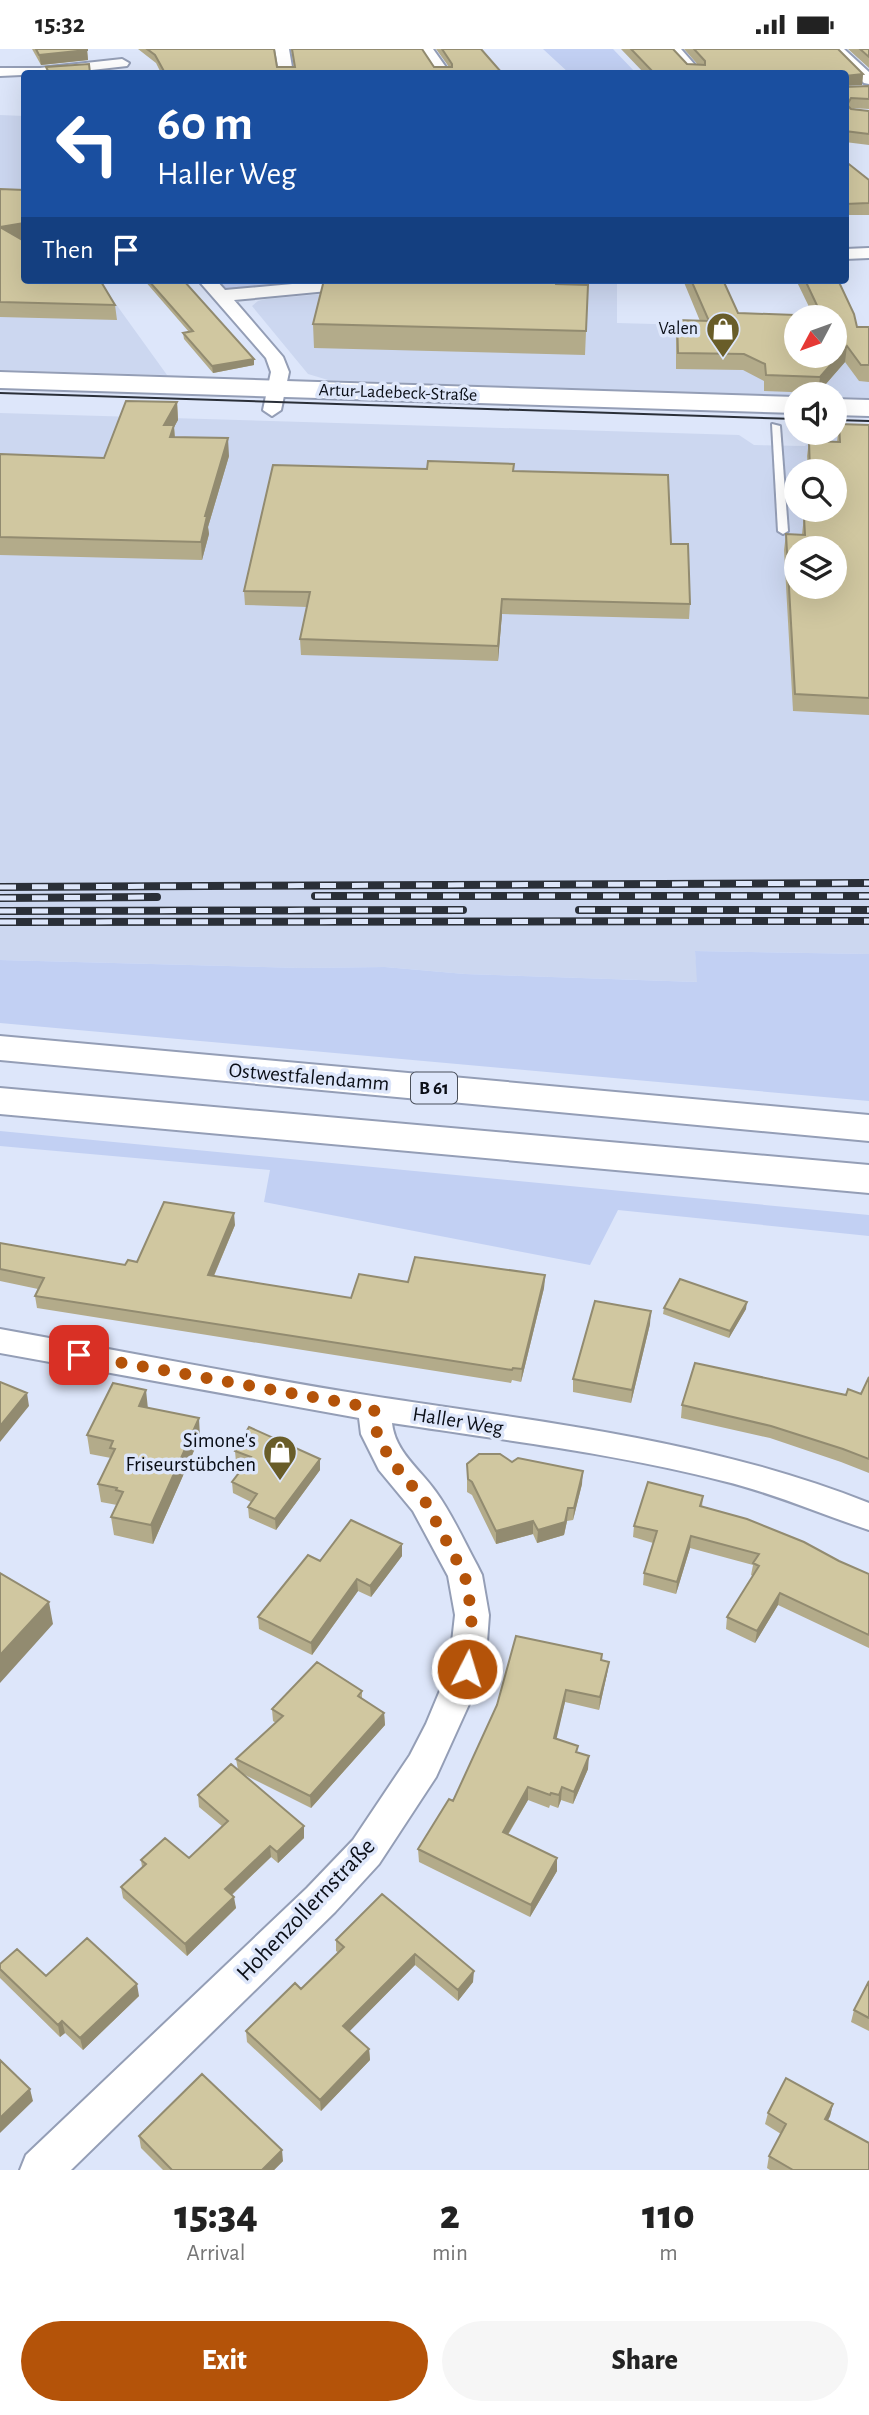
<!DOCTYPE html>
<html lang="en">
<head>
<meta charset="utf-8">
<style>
	body { margin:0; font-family:"Alegreya Sans",sans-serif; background:#f6f6f6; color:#222; height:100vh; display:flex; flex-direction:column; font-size:26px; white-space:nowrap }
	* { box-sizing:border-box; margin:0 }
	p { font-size:23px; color:#767676 }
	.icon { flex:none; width:38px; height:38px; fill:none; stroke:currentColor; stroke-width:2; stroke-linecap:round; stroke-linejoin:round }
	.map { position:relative; height:2121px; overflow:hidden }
	.details { display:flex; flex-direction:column; background:#fff; flex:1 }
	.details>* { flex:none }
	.guide { position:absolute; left:21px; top:21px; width:828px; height:214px; border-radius:7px; box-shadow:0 7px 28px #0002; background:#1a4fa0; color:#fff; overflow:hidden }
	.needle { width:46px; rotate:229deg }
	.buttons { position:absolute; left:784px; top:256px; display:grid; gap:14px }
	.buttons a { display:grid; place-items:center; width:63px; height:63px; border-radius:50%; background:#fff; box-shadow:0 7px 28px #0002; font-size:35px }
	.pin { position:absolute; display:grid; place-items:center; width:60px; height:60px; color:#fff; margin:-30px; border-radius:14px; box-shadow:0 4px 10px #0006 }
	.me { position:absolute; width:77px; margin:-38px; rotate:5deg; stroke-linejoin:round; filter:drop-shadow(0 0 5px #0008) }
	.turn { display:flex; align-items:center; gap:24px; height:147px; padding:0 21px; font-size:32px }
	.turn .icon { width:91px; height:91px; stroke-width:2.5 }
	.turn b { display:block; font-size:49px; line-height:60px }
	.then { display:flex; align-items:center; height:66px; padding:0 21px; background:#0003; gap:14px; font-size:26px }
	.eta { display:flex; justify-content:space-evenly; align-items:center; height:119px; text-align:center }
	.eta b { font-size:42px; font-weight:800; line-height:49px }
	.primary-button { display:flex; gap:14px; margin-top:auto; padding:14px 21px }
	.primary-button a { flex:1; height:80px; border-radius:42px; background:#b45309; color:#fff; font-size:28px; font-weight:800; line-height:80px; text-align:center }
	.primary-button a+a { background:#f6f6f6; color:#222 }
	.status { display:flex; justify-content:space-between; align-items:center; height:49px; padding:0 35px; background:#fff; direction:ltr }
	.status svg { height:19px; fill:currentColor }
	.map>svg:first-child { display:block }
</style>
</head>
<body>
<div class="status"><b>15:32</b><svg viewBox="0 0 49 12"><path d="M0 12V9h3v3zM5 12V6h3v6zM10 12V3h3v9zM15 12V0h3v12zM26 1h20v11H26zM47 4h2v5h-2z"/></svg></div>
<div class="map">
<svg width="869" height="2121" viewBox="0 0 869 2121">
	<rect width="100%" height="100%" fill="#dde6fa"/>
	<!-- built -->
	<path fill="#ccd7f0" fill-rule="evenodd" d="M0,66L24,67V231L100,233L167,326L0,321Z
		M482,231H617V274L796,279V306H835L869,281V349L835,348V345L796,347L328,331L308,325L252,257L258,252L266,250Z
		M0,364L739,386L754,396L805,397L810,393L831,388L869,389V905L695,902L698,933L465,925L385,918L302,919L0,911ZM796,422H835V460H796ZM796,499H835V537H796Z"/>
	<!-- green -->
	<path fill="#c2d0f3" d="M543,0H613L636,24H569Z
		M217,231H362L274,241L270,237L226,242Z
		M695,902L869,905V1052L0,974V911L302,919L385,918L465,925L697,933Z
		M0,1082L869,1166V1187L618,1161L590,1216L264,1153L270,1121L0,1097Z"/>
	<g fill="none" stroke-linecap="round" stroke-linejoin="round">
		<!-- lane casing -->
		<g stroke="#949eb6" stroke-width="4">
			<path id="lane" d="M772,375L780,377L788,482L783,485L778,482Z"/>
		</g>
		<!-- street casing -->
		<g stroke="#949eb6" stroke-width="4">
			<path id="street" d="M275,0H289L293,24H279Z
				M419,0H433L450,24H436Z
				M666,0H681L702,24H688Z
				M829,0H844L869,23V35L864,34Z
				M122,10L129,14L127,17L65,24L0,27V19H40Z
				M869,199V209L845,210V200Z
				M198,231H216L225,241L336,231H400L391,236L234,251L283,308L289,323L281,361L272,367L263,361L271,323L266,309Z
				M0,1280C128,1303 256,1329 385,1349C550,1374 713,1392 869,1454V1481C820,1465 773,1444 723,1432C614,1404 503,1391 392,1374C395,1403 420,1420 436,1443C452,1465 464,1492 477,1516L482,1526L489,1566L485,1620L436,1728L379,1815L335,1863L71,2121H20L26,2106L307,1839L353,1791L410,1706L426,1675L449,1620L455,1566L448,1527L413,1462L379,1421L361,1385L359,1369L0,1304Z"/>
		</g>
		<!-- secondary casing -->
		<g stroke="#949eb6" stroke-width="4">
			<path id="secondary" d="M0,323L796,348V364L0,339Z
				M835,350L869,351V367L835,366Z"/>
		</g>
		<!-- highway casing -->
		<g stroke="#949eb6" stroke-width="4">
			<path id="highway" d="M0,987L869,1066V1092L0,1011Z
				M0,1039L869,1116V1144L0,1065Z"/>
		</g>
		<!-- lane -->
		<use href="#lane" fill="#fff" fill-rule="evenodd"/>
		<!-- street -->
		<use href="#street" fill="#fff" fill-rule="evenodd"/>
		<!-- secondary -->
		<use href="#secondary" fill="#fff" fill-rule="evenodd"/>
		<!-- highway -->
		<use href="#highway" fill="#fff" fill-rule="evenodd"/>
		<!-- tram -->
		<path stroke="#2a2f38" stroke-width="2" d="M0,344L796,370
			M835,371L869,372"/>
		<!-- rail casing -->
		<g stroke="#2a2f38" stroke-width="8">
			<path id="rail" d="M0,838L869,834
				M315,847H869
				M0,849L157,848
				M579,861H869
				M0,862L463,861
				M0,873L869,872"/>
		</g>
		<!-- rail -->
		<use href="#rail" stroke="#dde6fa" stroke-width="5" stroke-dasharray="16" stroke-linecap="butt"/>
	</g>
	<!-- wall -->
	<path fill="#b3ab8a" d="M32,0H87L88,11L41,16Z
		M138,0H274L277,18H294L291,0H422L434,18H449L436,0H481L502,24H161L156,14Z
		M621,0H673L687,15L698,16L684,0H838L863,25L862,36L845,24H644Z
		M848,0H869V19Z
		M869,37V60L850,59L869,62V96L845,93V38Z
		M845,112L869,131V166H845Z
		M0,140L21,190L24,231L115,256L117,271L0,268Z
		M144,231H178L254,316L213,324L184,290L183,284L189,283Z
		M683,231H723L738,264L813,266L796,231H838L857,278H869V333L859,332L845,313L818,344L764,342V332L743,321L676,320V287L677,271L700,272Z
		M588,236L585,306L314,299L313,275Z
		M177,353L178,371L174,378L175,388L229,407L208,478L209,485L202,511L0,506V405L104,409Z
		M839,375L869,376V666L793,662L784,501L786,485H802L804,468L810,469V460H835V422H808L807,407L809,392L837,393Z
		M514,422L671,495L690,555L689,570L502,565L498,612L301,606L300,590L307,558L245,556L244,542Z
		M235,1176L214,1227L351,1249L408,1233L545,1226L544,1239L521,1333L512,1331L511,1334L37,1259L35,1247L38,1240L0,1232V1194L125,1216L137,1213Z
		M664,1259L746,1260L729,1289L663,1265Z
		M650,1275L631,1354L573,1343V1330Z
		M869,1328V1424L841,1413L770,1389L681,1369L682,1356L861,1345Z
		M148,1359L200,1388L153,1495L114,1486L111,1468L117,1456L101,1453L98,1435L111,1409L90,1405L87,1386Z
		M235,1402L320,1421L276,1481L249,1469L248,1458L251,1453L233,1444L232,1433L245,1416L236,1413Z
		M512,1413L582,1435L573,1471L567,1472L564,1486L537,1494L533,1485L496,1495L472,1446L467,1443V1415Z
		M703,1447L702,1458L839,1512L869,1525V1599L778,1556L755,1594L726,1580L727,1568L753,1527L751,1526L753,1516L690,1499L676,1545L643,1536L644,1524L653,1494L633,1488L634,1477Z
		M402,1495V1507L371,1548L358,1542L312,1606L259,1580L258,1568L320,1512Z
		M602,1605V1611L609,1613L607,1625L599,1661L565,1653L556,1689L578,1697L577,1703L588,1720L573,1755L561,1751L558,1759L550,1756L549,1759L528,1751L508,1786L557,1822L530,1868L419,1813L418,1800L453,1752Z
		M362,1642V1650L384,1664L385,1676L311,1759L241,1724L304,1777V1789L278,1814L271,1808L232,1846L236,1859L187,1907L123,1849L121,1838L142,1818L141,1811L189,1809L222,1777L199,1758L198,1746L238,1721L236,1710L276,1674L273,1672L272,1660Z
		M382,1845L473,1933L458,1952L415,1916L349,1982L369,2000L370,2011L321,2062L247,1993L246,1982L301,1940L339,1904L336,1902V1891Z
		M0,1915L46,1927L139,1947L83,2001L65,1984L60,1988L0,1929Z
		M869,1932V1982L851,1973L854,1961Z
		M833,2055L830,2067L828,2071L869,2121H770L767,2119L769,2107L781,2085L765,2075L768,2064Z
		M139,2087L283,2112L274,2121H163L141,2099Z"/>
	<!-- shaded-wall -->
	<path fill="#928b70" d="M87,1L88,11L41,16L39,6Z
		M863,25L862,36L845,37V27Z
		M24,174V189L1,193L0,178Z
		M847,297L845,313L818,344L820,328Z
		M254,310V316L213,324L212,317Z
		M177,353L178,371L174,378L175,393L171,405L164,376Z
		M228,389L229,407L208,478L209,485L202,511L201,493L205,467Z
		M502,550V565L498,612V597Z
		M234,1164L235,1176L209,1238L208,1226Z
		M545,1226L544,1239L521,1333L522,1320Z
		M747,1253L746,1260L729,1289L730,1282Z
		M651,1262L650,1275L631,1354L632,1341Z
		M146,1341L148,1360L139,1357Z
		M27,1344L29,1357L0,1393V1377Z
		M199,1369L200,1388L153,1495L151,1476Z
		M320,1410V1421L276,1481L275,1470Z
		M583,1422L582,1435L573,1471L574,1459Z
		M568,1459L567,1472L564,1486L537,1494L538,1481Z
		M533,1472V1485L496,1495V1482Z
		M691,1487L690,1499L676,1545L677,1533Z
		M402,1495V1507L371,1548L370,1537Z
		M357,1530L358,1542L312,1606L311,1594Z
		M780,1544L778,1556L755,1594L757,1582Z
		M49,1553L53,1575L0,1634V1606Z
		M609,1613L607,1625L599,1661L600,1648Z
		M566,1641L565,1653L554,1701V1689Z
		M384,1664L385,1676L311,1759L310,1747Z
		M589,1707L588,1720L573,1755L574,1743Z
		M528,1738V1751L502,1795L503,1783Z
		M562,1738L561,1751L558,1759L559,1746Z
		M304,1777V1789L278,1814L277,1803Z
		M270,1797L271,1808L226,1851L225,1840Z
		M557,1809V1822L530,1868L531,1856Z
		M234,1848L236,1859L187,1907L185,1895Z
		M415,1905V1916L344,1988L343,1977Z
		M474,1922L473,1933L458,1952V1941Z
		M137,1935L139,1947L83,2001L80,1989Z
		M62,1972L65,1984L60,1988L58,1976Z
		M369,2000L370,2011L321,2062L320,2051Z
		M30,2040L33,2052L0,2084V2069Z
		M833,2055L830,2067L823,2081L825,2070Z
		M282,2101L283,2112L274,2121H262Z"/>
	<!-- building -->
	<path fill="#d0c7a0" stroke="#928b70" stroke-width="2" fill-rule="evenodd" d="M36,0H87V1L39,6Z
		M147,0H274L277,18H295L292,0H422L434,18H452V15L442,0H481L502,24H165L155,6Z
		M631,0H673L687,15L705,16V12L694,0H838L863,25L845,27V24H654Z
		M860,0H869V8Z
		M89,15L90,24H49L46,18Z
		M560,22L568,24H536Z
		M869,37V50L851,49L847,56L851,60L869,62V85L845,82V38Z
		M845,112L869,131V154L845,155Z
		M0,140L24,141V174L0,178Z
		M0,178L24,192V231H100L115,256L0,253Z
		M148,231H178L180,234L185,233L254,310L212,317L183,284L193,282Z
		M324,231H414L507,234V231H556V235L588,236L586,282L313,275Z
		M691,231H723L738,264L822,267L805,231H838L854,265L857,278H869V316H861L847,297L820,328L766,326L765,315L744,305L678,304L677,271L709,272ZM796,268H835V306H796Z
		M126,352L177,353L164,376H174L170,388L228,389L205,467H207L201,493L0,488V405L104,409Z
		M839,375L869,376V649L795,645L786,485L805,486L804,468L813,469V460H835V422H810L809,392L840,393ZM796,499H835V537H796Z
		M428,412L514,415L513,422L668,426L671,495H688L690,555L502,550L498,597L300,590L310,543L244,542L273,416L427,420Z
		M164,1153L234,1164L208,1226L351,1249L359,1225L408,1233L415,1208L545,1226L522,1320L513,1319L512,1321L35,1247L44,1229L0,1220V1194L125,1216L128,1211L137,1213Z
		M680,1230L747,1253L730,1282L664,1259Z
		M595,1252L651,1262L632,1341L573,1330Z
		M695,1314L846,1346L848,1340L861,1345L869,1328V1410L843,1400L771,1377L682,1356Z
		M0,1333L27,1344L0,1377Z
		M113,1334L146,1341L139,1357L199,1369L151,1476L111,1468L123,1443L116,1441L117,1439L98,1435L115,1400L110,1399L113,1392L87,1386Z
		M249,1378L320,1410L275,1470L248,1458L257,1445L232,1433L251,1408L235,1402Z
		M479,1405H500L512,1413L518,1409L583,1422L574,1459H568L565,1473L538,1481L533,1472L496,1482L472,1433L468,1430L467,1415Z
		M648,1433L703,1447L700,1457L747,1470L804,1493L839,1512L869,1525V1586L780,1544L757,1582L727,1568L759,1517L753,1514L759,1505L691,1487L677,1533L644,1524L657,1482L634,1477Z
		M351,1471L402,1495L370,1537L357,1530L311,1594L258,1568L308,1506L320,1512Z
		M0,1524L49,1553L0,1606Z
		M516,1587L602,1605L601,1611L609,1613L600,1648L566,1641L554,1689L578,1697L576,1703L589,1707L574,1743L562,1738L559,1746L551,1744L550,1746L528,1738L503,1783L557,1809L531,1856L418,1800L449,1750L453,1752L497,1656Z
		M317,1613L362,1642L358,1647L384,1664L310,1747L236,1710L283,1667L272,1660Z
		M231,1715L304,1777L277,1803L270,1797L225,1840L234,1848L185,1895L121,1838L146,1815L141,1811L165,1789L189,1809L228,1772L198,1746Z
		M382,1845L474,1922L458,1941L415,1905L343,1977L369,2000L320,2051L246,1982L295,1934L301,1940L344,1898L336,1891Z
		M87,1889L137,1935L80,1989L62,1972L58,1976L0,1920V1915L17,1900L46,1927Z
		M869,1932V1969L854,1961Z
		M0,2011L30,2040L0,2069Z
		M202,2025L282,2101L262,2121H172L139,2087Z
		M786,2029L833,2055L825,2070L869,2094V2121H793L769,2107L786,2075L768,2064Z"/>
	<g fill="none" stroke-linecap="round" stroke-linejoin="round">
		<!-- route -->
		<path stroke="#b45309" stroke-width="12" stroke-dasharray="0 21.6" d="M79,1306L374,1359L377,1385L391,1412L425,1452L465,1527L472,1566L467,1620"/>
	</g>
	<!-- icons -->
	<defs>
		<g id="shop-pin" transform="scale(1.75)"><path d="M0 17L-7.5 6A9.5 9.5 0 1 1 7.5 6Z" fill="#695d29" stroke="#dde6fa"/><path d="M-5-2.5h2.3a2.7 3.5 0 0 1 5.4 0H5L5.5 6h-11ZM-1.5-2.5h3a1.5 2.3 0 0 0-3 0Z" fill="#fff"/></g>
	</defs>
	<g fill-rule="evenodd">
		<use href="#shop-pin" x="723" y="280"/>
		<use href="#shop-pin" x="280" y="1403"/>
	</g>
	<g text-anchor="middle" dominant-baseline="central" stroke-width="7" stroke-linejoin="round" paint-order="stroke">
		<!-- far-poi labels -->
		<g font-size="18" fill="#0a0e16" stroke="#dde6fa" text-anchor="end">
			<text x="698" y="280">Valen</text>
		</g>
		<!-- far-street labels -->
		<g font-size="18" fill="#0a0e16" stroke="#dde6fa">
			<text transform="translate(398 344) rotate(2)">Artur-Ladebeck-Straße</text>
		</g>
		<!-- shield labels -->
		<rect fill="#dde6fa" stroke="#494f5a" stroke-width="2" x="411" y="1023.5" width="46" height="31" rx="5"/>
		<g font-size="19" font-weight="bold" fill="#0a0e16">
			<text x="434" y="1039">B 61</text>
		</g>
		<!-- street labels -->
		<g font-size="21" fill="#0a0e16" stroke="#dde6fa">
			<text transform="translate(309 1028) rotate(5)">Ostwestfalendamm</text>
			<text transform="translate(458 1372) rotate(9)">Haller Weg</text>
		</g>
		<!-- poi labels -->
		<g font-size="21" fill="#0a0e16" stroke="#dde6fa" text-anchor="end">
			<text x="256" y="1391">Simone's<tspan x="256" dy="24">Friseurstübchen</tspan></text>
		</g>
		<!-- near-street labels -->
		<g font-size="24" fill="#0a0e16" stroke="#dde6fa">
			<text transform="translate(306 1861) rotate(-46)">Hohenzollernstraße</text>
		</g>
	</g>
</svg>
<div class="buttons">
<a><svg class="needle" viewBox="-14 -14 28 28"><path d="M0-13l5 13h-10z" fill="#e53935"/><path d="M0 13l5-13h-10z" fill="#767676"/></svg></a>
<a><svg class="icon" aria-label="sound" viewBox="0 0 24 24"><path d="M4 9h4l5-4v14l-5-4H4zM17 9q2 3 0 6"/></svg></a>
<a><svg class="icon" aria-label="search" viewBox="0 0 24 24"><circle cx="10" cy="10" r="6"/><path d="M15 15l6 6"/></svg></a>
<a><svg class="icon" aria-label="layers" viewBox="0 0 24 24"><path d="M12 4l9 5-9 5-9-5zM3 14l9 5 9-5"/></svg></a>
</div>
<div class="pin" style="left:79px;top:1306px;background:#d93025"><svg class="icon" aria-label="arrive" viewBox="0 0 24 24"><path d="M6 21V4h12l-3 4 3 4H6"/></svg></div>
<svg class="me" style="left:467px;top:1620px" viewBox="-20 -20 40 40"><circle r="17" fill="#b45309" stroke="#fff" stroke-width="3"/><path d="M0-11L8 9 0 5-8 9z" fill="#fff"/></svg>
<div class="guide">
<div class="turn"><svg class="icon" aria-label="left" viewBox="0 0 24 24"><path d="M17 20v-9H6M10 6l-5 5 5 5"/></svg><div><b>60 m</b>Haller Weg</div></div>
<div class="then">Then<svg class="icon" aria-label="arrive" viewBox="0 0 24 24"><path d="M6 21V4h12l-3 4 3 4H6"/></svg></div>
</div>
</div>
<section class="details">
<div class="eta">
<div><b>15:34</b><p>Arrival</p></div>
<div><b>2</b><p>min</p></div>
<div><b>110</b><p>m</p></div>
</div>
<div class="primary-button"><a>Exit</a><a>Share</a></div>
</section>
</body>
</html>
